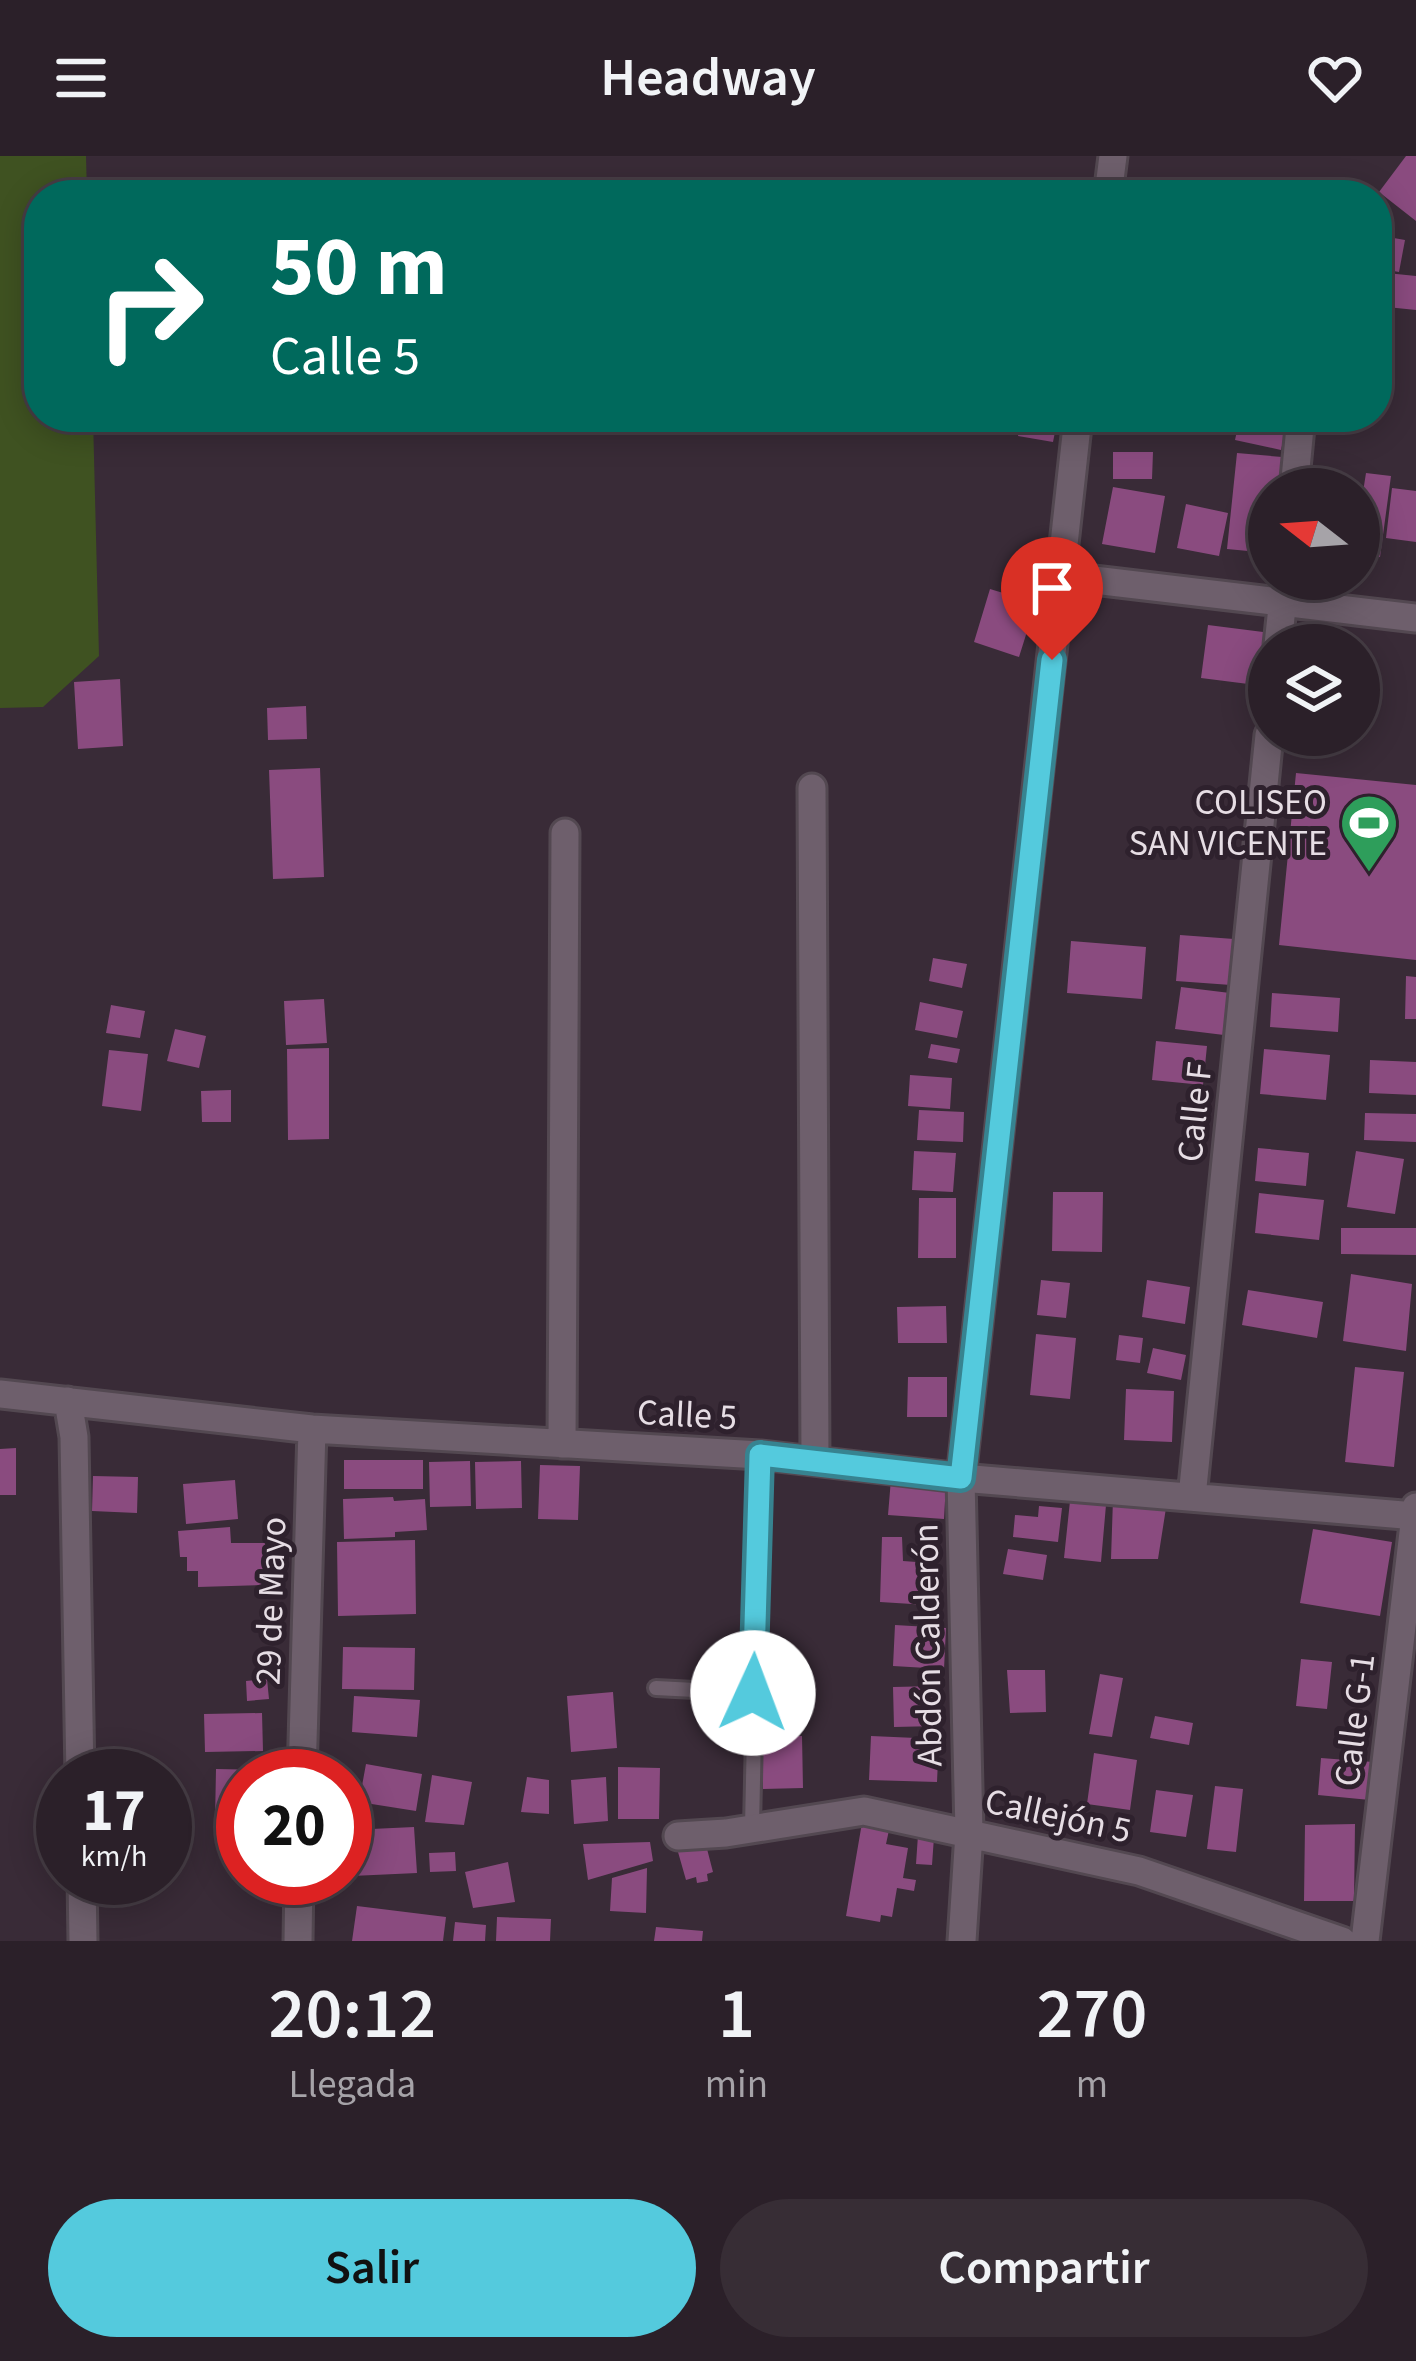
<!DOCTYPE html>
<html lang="es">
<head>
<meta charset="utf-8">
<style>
	body { margin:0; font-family:"Source Sans 3",sans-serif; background:#372d35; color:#f1f3f6; height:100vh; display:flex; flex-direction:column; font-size:45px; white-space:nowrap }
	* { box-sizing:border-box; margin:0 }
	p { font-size:39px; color:#a6a3a8 }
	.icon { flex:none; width:66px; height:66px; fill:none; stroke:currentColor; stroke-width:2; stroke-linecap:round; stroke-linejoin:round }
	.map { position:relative; height:1785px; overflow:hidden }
	.panel { display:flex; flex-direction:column; background:#2b2029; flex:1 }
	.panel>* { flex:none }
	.hud { position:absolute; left:24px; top:24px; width:1368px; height:252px; border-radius:48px; box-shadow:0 6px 30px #0003,0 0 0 3px #473e46; background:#00695c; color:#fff; overflow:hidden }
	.needle { width:78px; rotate:287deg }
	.controls { position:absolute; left:1248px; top:312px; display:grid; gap:24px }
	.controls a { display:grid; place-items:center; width:132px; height:132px; border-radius:50%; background:#2b2029; box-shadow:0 6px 30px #0003,0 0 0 3px #473e46; font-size:60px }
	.speed { position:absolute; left:36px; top:1593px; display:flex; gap:24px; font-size:60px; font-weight:700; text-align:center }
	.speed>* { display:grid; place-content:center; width:156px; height:156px; border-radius:50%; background:#2b2029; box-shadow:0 6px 30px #0003,0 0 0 3px #473e46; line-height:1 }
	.speed small { font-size:30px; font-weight:400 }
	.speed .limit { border:18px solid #d22; background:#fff; color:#111 }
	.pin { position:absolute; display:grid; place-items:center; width:102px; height:102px; color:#fff; margin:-123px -51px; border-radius:50% 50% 50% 0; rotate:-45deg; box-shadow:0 0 12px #0007 }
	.pin .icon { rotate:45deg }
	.me { position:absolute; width:132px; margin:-66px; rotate:2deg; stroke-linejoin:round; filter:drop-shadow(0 0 9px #0008) }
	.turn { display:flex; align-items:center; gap:42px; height:252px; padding:0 48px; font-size:54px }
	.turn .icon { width:156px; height:156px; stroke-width:2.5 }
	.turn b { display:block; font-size:84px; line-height:102px }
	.eta { display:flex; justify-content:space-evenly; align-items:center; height:204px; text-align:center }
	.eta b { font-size:72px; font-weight:600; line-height:84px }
	.cta { display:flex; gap:24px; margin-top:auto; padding:24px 48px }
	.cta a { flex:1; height:138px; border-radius:72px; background:#54cadd; color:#111; font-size:48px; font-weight:600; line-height:138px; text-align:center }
	.cta a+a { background:#372d35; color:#f1f3f6 }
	header { display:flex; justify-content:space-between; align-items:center; height:156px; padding:0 48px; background:#2b2029; font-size:54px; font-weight:600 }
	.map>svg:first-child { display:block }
</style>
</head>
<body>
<header><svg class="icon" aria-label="menu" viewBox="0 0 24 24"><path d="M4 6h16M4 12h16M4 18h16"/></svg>Headway<svg class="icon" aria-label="heart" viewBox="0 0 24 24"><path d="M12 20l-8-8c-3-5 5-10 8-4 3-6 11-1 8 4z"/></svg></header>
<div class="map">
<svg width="1416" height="1785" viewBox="0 0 1416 1785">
	<rect width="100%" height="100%" fill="#392b37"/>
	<!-- green -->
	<path fill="#3f5221" d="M0,0H86L87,39H39V261H93L99,500L43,551L0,552Z"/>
	<!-- building -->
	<path fill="#8a4b7f" d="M1406,0H1416V65L1379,36Z
		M1377,79L1405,84L1399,116L1377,112Z
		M1377,116L1416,120V154L1377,150Z
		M1022,261H1058L1053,286L1018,280Z
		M1240,261L1288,263L1281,294L1235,284Z
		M1113,296H1153L1152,323H1113Z
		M1237,297L1282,301L1279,333H1269V397L1227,393Z
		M1366,317L1391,320L1380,401L1359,399V335L1363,336Z
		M1113,331L1165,340L1155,397L1102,388Z
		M1392,332L1416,335V386L1386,382Z
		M1186,348L1228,357L1219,400L1177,392Z
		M990,433L1036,447L1019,501L974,486Z
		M1208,469L1271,477L1264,530L1201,522Z
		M120,523L123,590L78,593L74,526Z
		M306,550L307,583L268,584L267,552Z
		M320,612L324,721L273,723L269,614Z
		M1296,617L1416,629V804L1279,789Z
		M1180,779L1234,783L1231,829L1176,825Z
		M1071,785L1146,791L1142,843L1067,837Z
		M933,802L967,808L962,832L929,825Z
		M1406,820L1416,821V863H1405Z
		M1181,831L1230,837L1224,879L1175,873Z
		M1272,837L1340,842L1338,876L1270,871Z
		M324,843L327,887L286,889L284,845Z
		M920,846L963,855L957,882L915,874Z
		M111,849L145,855L140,882L106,877Z
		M175,873L206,880L199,912L167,905Z
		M1156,885L1207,890L1203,929L1152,924Z
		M931,888L960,893L957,907L928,902Z
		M329,892V983L288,984L287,893Z
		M1264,893L1330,899L1326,944L1260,938Z
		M109,894L148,898L141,955L102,950Z
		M1370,904L1416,906V939L1369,937Z
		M910,919L952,922L950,953L908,950Z
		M231,934V966H202L201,935Z
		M919,954L964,956L963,986L917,984Z
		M1365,957L1416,958V986L1364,984Z
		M1258,992L1309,997L1306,1030L1255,1025Z
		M914,995L956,997L953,1036L912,1034Z
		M1356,995L1404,1003L1395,1058L1347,1051Z
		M1053,1036H1103L1102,1096L1052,1095Z
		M1259,1037L1324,1044L1319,1084L1255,1077Z
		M919,1042H956V1102H918Z
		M1341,1072H1416V1099L1341,1098Z
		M1351,1118L1412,1128L1406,1195L1343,1185Z
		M1041,1124L1070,1127L1066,1162L1037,1159Z
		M1147,1124L1190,1131L1185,1168L1142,1161Z
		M1248,1134L1323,1146L1317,1182L1242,1169Z
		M946,1150L947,1187H898L897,1151Z
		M1036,1178L1076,1182L1070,1243L1030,1239Z
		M1119,1179L1143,1182L1140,1207L1116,1204Z
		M1153,1192L1186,1199L1181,1224L1147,1217Z
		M1355,1211L1404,1216L1394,1311L1345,1306Z
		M908,1221H947V1261H907Z
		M1126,1233L1174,1235L1172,1286L1124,1284Z
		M16,1292V1339H0V1293Z
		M344,1304H423V1333H344Z
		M470,1305L471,1350L430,1351L429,1306Z
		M521,1305L522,1352L476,1353L475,1306Z
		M540,1309L580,1310L578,1364L538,1363Z
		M93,1320L138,1321L137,1357L92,1355Z
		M891,1323L946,1327L944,1363L888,1359Z
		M235,1324L238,1363L186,1368L183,1328Z
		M393,1341L394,1345L425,1343L427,1374L395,1376V1381L344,1383L343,1343Z
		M1113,1343L1166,1352L1158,1403H1111Z
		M1070,1345L1106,1349L1101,1406L1064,1402Z
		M1039,1350L1062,1352L1058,1386L1013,1381L1015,1359L1038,1361Z
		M230,1371L231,1387H265L266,1429L198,1431V1415H187V1401H180L178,1375Z
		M1313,1373L1392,1386L1380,1460L1300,1447Z
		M882,1381H902L903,1405L930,1407L928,1449L880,1446Z
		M415,1384L416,1458L338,1460L337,1386Z
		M1008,1393L1047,1399L1043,1424L1003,1418Z
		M895,1469L946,1472L944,1513L893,1510Z
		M343,1491L415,1492L414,1534L342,1533Z
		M1301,1503L1332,1506L1327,1553L1296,1550Z
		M1007,1514H1045L1046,1556L1010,1557Z
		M1100,1518L1123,1522L1112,1581L1089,1578Z
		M267,1523L269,1543L247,1545L246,1525Z
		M937,1530L938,1570L894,1571L893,1531Z
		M613,1536L617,1592L571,1596L567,1540Z
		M354,1540L420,1544L417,1581L352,1576Z
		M262,1557L263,1595L205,1596L204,1558Z
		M1155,1560L1193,1567L1189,1589L1150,1582Z
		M802,1580L803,1632L763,1633V1581Z
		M871,1580L939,1583L937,1626L869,1624Z
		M1094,1597L1137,1604L1130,1654L1087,1648Z
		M1321,1602L1373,1606L1370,1644L1318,1639Z
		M366,1608L422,1618L416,1655L359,1646Z
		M618,1611L660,1612L659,1663H618Z
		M216,1613L267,1614V1620H243V1665H215Z
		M432,1619L472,1626L464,1669L425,1666Z
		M527,1621L549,1624V1658L521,1656Z
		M606,1621L608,1665L574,1668L571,1624Z
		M1215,1630L1243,1633L1236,1696L1207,1693Z
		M1156,1634L1193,1639L1186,1681L1150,1676Z
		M863,1661L891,1665L886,1688L908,1692L903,1722L916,1724L914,1735L897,1732L892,1761L881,1759L880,1766L846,1760Z
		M1355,1668L1354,1745H1304L1305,1669Z
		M414,1671L417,1717L352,1720L350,1674Z
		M918,1679L934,1681L932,1709L916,1708Z
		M650,1686L653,1705L588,1724L583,1688Z
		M706,1689L713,1716L707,1718L708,1725L697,1727L696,1721L686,1724L678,1696Z
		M455,1696L456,1715L430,1716L429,1697Z
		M508,1706L515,1746L473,1752L465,1716Z
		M647,1712L646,1757L610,1755L612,1722Z
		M357,1750L446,1761L443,1785H352Z
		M497,1761L551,1763L550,1785H496Z
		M455,1766L486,1769L485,1785H453Z
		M656,1771L703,1775L702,1785H654Z"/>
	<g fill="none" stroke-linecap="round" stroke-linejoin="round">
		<!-- lane casing -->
		<g stroke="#534851" stroke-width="20">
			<path id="lane" d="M656,1532L753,1537
				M752,1671L760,1299"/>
		</g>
		<!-- street casing -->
		<g stroke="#534851" stroke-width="33">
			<path id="street" d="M1108,39L1113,0
				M1294,333L1301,261
				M1060,420L1416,462
				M1278,489L1285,423
				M812,632L815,1305
				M0,1238L312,1273L760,1299L961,1322L1416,1360
				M68,1245L74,1281L80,1620
				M562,1288L565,677
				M1192,1341L1269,579
				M302,1620L312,1273
				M678,1680L726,1677L864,1655L1139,1715L1342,1785
				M82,1722L83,1785
				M298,1785L299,1722
				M962,1785L969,1677L961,1322L1078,261
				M1365,1785L1416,1351"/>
		</g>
		<!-- lane -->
		<use href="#lane" stroke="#6e5f6c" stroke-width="14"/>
		<!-- street -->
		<use href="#street" stroke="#6e5f6c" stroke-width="27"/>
	</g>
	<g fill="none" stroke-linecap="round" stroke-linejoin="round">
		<!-- route casing -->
		<g stroke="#378390" stroke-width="30">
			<path id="route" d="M753,1537L760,1299L961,1322L1052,504"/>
		</g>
		<!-- route -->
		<use href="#route" stroke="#54cadd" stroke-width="21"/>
	</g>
	<!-- icons -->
	<defs>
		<g id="stadium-pin" transform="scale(3)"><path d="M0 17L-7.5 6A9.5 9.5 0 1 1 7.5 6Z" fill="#2e9e5b" stroke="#2e212d"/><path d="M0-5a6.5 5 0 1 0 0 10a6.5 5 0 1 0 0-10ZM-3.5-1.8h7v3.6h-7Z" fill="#fff"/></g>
	</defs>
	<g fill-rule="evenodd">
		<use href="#stadium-pin" x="1369" y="667"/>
	</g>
	<g text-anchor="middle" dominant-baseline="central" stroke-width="10" stroke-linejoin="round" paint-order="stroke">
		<!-- poi labels -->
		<g font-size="36" fill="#e6dde4" stroke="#2e212d" text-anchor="end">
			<text x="1327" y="646">COLISEO<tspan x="1327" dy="41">SAN VICENTE</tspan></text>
		</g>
		<!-- street labels -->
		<g font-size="36" fill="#e6dde4" stroke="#2e212d">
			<text transform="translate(1195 956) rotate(-84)">Calle F</text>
			<text transform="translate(687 1259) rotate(3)">Calle 5</text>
			<text transform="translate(271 1445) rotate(-88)">29 de Mayo</text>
			<text transform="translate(928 1489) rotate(-91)">Abdón Calderón</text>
			<text transform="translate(1355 1564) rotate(-83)">Calle G-1</text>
			<text transform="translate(1058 1660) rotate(12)">Callejón 5</text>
		</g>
	</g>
</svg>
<div class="controls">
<a><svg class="needle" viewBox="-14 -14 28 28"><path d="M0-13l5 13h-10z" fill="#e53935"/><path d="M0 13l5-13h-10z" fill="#a6a3a8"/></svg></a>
<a><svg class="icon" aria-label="layers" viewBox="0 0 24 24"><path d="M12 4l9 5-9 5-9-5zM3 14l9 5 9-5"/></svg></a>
</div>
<div class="speed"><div>17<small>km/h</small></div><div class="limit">20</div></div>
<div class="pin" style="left:1052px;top:504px;background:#d93025"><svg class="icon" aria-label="arrive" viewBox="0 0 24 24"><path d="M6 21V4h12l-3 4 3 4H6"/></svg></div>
<svg class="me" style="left:753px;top:1537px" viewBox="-20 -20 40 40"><circle r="19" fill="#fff"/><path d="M0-13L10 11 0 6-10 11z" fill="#54cadd"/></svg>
<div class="hud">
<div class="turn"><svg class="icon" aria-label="right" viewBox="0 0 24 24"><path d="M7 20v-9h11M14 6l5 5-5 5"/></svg><div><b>50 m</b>Calle 5</div></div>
</div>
</div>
<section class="panel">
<div class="eta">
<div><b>20:12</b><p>Llegada</p></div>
<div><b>1</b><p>min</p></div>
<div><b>270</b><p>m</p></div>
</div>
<div class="cta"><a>Salir</a><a>Compartir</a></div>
</section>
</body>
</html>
